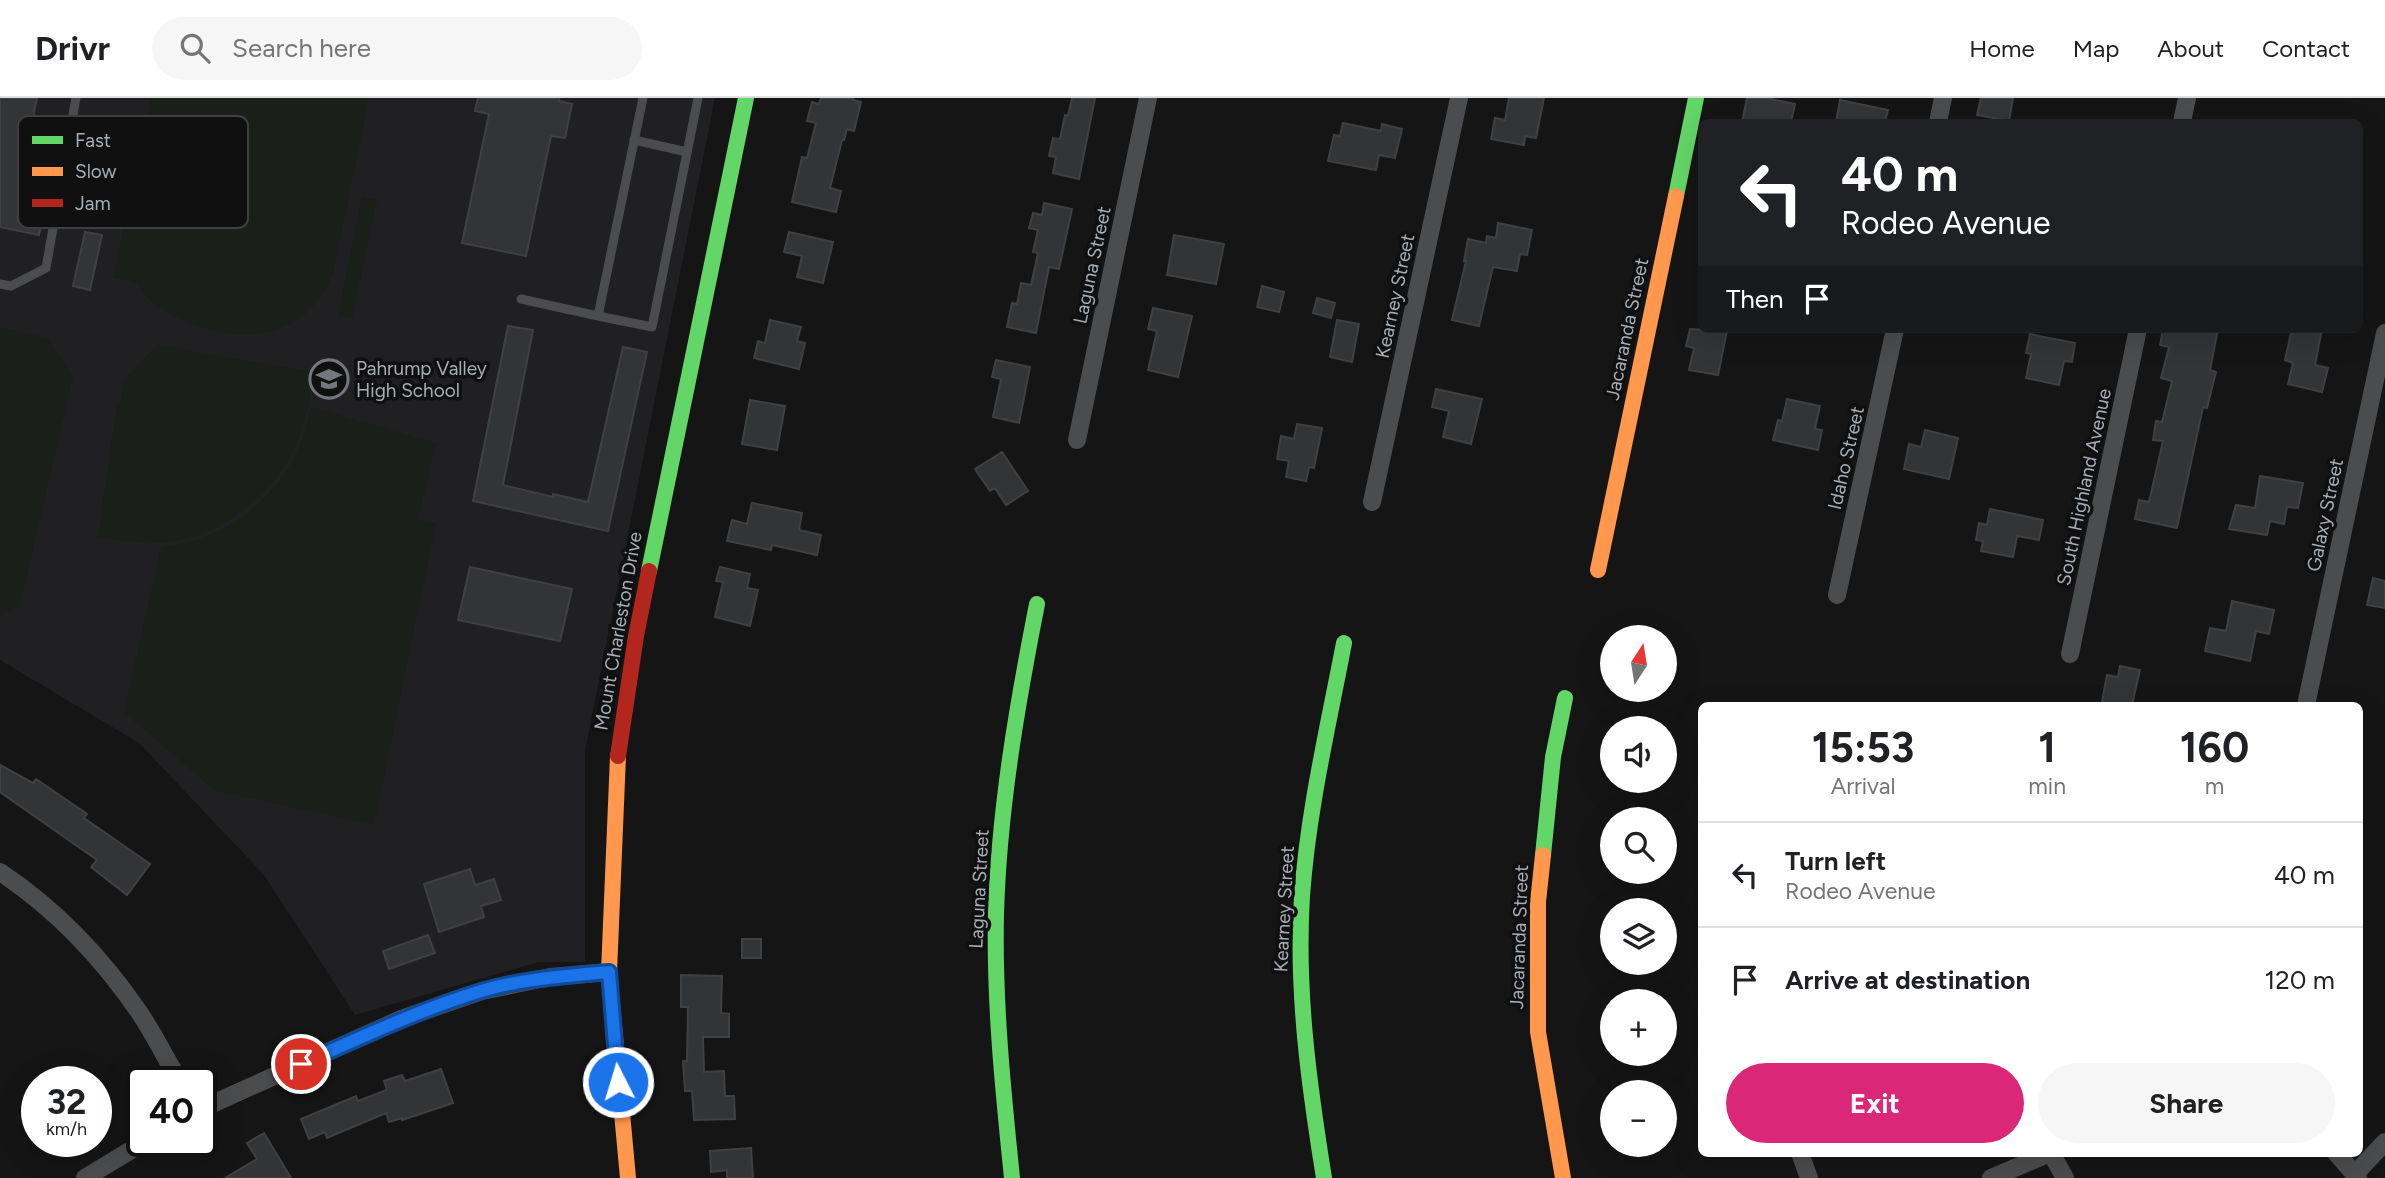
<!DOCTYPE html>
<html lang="en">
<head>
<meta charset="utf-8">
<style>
	body { margin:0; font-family:Figtree,sans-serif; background:#f6f6f6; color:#202124; height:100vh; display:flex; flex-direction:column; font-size:26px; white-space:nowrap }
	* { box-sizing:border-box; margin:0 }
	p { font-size:23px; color:#757577 }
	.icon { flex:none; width:38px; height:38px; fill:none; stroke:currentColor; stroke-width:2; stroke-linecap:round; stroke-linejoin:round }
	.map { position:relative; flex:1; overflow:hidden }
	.sheet { position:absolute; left:1698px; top:604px; width:665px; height:455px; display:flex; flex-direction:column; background:#fff; border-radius:10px; box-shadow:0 7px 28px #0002 }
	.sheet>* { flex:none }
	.guide { position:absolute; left:1698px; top:21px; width:665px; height:214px; border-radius:10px; box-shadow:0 7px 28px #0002; background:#202124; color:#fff; overflow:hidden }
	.needle { width:46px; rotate:12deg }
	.buttons { position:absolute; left:1600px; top:527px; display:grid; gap:14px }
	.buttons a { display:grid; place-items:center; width:77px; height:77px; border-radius:50%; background:#fff; box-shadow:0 7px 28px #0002; font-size:35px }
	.speed { position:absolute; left:21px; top:968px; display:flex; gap:14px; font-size:35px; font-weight:700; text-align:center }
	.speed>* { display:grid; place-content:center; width:91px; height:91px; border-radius:50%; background:#fff; box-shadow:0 7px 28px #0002; line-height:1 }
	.speed small { font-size:18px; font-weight:400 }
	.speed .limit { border:4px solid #111; border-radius:10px; background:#fff; color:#111 }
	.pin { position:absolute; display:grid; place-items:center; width:60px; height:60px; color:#fff; margin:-30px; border:4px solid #fff; border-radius:50%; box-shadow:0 2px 7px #0007 }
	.me { position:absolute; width:77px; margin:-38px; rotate:355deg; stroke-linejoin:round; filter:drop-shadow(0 0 5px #0008) }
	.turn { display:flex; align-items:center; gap:24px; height:147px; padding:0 28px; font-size:32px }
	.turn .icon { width:91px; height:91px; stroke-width:2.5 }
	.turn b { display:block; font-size:49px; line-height:60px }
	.then { display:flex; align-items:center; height:66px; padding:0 28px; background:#0003; gap:14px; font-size:26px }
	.eta { display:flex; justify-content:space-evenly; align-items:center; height:119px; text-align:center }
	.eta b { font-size:42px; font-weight:700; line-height:49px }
	.primary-button { display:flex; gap:14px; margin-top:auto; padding:14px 28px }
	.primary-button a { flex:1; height:80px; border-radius:42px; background:#db2777; color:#fff; font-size:28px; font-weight:700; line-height:80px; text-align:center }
	.primary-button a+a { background:#f6f6f6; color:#202124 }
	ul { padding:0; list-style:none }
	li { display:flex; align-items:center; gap:21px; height:105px; padding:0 28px; border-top:2px solid #e0e0e0 }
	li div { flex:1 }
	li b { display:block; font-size:26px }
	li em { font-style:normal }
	header { display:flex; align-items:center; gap:42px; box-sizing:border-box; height:98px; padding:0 35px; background:#fff; border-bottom:2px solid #e0e0e0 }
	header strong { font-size:33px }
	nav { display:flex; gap:38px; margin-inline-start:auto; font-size:24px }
	.search { width:490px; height:63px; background:#f6f6f6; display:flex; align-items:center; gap:18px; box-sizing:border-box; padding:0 24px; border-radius:38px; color:#757577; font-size:26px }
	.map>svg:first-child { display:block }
</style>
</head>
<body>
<header>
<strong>Drivr</strong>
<div class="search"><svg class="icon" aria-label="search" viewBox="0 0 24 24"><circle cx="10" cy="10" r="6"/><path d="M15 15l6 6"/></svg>Search here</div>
<nav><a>Home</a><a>Map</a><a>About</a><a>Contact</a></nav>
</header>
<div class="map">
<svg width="2385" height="1080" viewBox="0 0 2385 1080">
	<rect width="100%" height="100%" fill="#151516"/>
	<!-- built -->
	<path fill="#202022" d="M0,0H715L585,653V864H539L355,917L264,777L139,645L0,562Z"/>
	<!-- green -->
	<path fill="#1a1f1a" d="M151,0H369L333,176C324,195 314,211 296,222C257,248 198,235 162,211C156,207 150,202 145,197C142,193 139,186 135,184C130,181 119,181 113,180Z
		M362,99L377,102L352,220L338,217Z
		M0,229L47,240L73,279L19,511L12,510L0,519Z
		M157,247L315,274C310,299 306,324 296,347C272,400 217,443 157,445C138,446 117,441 98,439L117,307H120L124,282Z
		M311,309L436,345L418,421L436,425L374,727L214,692L124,614L161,449C171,447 183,446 193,443C237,429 280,395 298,351C303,338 307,323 311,309Z"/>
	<!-- building -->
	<path fill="#333436" stroke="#3e4042" stroke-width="2" d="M0,0H37L20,80L50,87L39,137L0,129Z
		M478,0H559V3L572,6L565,40L551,38L526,158L462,145L489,16L475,13Z
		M821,0H853V2L861,4L854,33L847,31L844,42H842L830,90L841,93L836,114L792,104L802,59L807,60L816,25L807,23L812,4L819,6Z
		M1072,0H1095L1079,81L1053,75L1056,59L1049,58L1053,40L1060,41L1065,17L1068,18Z
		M1509,0H1544L1536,40L1525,38L1524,47L1491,41L1495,20L1505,22Z
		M1747,0H1766L1795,6L1791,24H1742Z
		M1981,0H2013L2009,23L1977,17Z
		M1840,2L1888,12L1885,24H1836Z
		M1343,25L1381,33L1382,26L1402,31L1395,60L1379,57L1376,72L1328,63L1334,37L1340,38Z
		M1044,105L1072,111L1059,171L1049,169L1036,235L1007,229L1012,205L1017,206L1021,185L1031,187L1038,155L1033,154L1038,132L1029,130L1033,115L1042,117Z
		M1498,125L1532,132L1527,157L1520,156L1517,173L1493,169L1479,228L1452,222L1466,163H1464L1468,141L1486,145L1487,138L1496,140Z
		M85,134L102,137L90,192L73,188Z
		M789,134L833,144L823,185L797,179L802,158L784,154Z
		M1174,137L1224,146L1216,186L1167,177Z
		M1262,188L1284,194L1279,214L1257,209Z
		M1317,200L1335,205L1331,220L1313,215Z
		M1153,210L1192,218L1178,279L1148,272L1157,233L1148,231Z
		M770,222L801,229L797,243L805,245L799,271L754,260L758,243L765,245Z
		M1337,222L1359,226L1352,264L1330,259Z
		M508,228L533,232L503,387L553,399V396L588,404L623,249L647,254L608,433L473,403Z
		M1690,231L1727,233L1718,277L1689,272L1694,250L1686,248Z
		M2163,231H2218L2210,272L2216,274L2207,310L2203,309L2177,430L2135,421L2139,402L2149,404L2163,343L2153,342L2156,323L2162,324L2172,283L2161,280L2169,249L2160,247Z
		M2292,231H2322L2315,267L2328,270L2322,294L2288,286L2293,265L2285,262Z
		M2030,236L2075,245L2072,264L2064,263L2059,287L2026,280L2031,256L2026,255Z
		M996,262L1030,269L1019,325L993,319L1001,281L992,279Z
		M1436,291L1482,301L1471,346L1443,339L1449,313L1432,309Z
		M1787,301L1820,308L1815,331L1822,332L1818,352L1773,342L1778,322L1782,323Z
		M750,302L785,308L777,352L742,346Z
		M1297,326L1322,330L1314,370L1309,369L1306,383L1286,379L1289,363L1277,361L1281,338L1294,341Z
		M1925,332L1958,340L1949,381L1904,371L1909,346L1921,349Z
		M1002,354L1028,393L1006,407L995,390L990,393L975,371Z
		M2260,378L2303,385L2298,410L2287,409L2284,426L2270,423L2267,437L2229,431L2236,407L2255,410Z
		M752,405L802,415L799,432L821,437L817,457L772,447L771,452L727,443L732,422L747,426Z
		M1990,411L2043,422L2039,442L2017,438L2013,459L1981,453L1983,443L1976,442L1979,425L1987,427Z
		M470,469L572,491L560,543L458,522Z
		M720,469L750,476L747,490L758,492L750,528L715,519L723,484L716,483Z
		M2373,480L2385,483V510L2367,507Z
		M2232,503L2274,512L2269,536L2256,533L2250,563L2205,553L2210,530L2226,533Z
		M2120,568L2140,572L2132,607H2111L2102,604L2107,577L2118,579Z
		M0,667L33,685L36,681L87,716L84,720L150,766L127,797L91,769L97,762L0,694Z
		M470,771L475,787L494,781L501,802L481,808L484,819L439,834L424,786Z
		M428,837L435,855L389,871L383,853Z
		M742,841H761V860H742Z
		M681,877L722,878L721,915L729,916V939H703L704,974L724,973L725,998H734L735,1021L694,1022L692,993H685L683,963H687L688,909H681Z
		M441,971L453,1005L402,1022V1020L389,1024L386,1015L327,1040L325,1034L309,1041L301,1021L356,998L358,1003L387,992L384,983L402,977L405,983Z
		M264,1035L291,1080H225L257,1061L247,1045Z
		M751,1050L753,1080H727V1072L711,1074L710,1053Z"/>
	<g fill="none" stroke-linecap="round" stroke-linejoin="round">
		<!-- lane -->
		<path stroke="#4a4c4e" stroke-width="9" d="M643,0L598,218L652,229L698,0
			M634,42L687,54
			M0,186L11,188L46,170L76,0
			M521,201L598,218"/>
		<!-- street -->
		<path stroke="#4a4c4e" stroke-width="18" d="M1938,24L1943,0
			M2182,24L2187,0
			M1077,342L1148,0
			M1372,404L1459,0
			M1837,497L1895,231
			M2070,556L2138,231
			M2306,607L2385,235
			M0,774C54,810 102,860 139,914C154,936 166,961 180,984
			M201,1011L401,921L482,893L550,879L609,874
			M1800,1055L1809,1080
			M2051,1055L2065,1080
			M2336,1055L2358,1080
			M2355,1076L2385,1044
			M85,1080L146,1043
			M1991,1080L2050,1055"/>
		<!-- fast -->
		<path stroke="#63d668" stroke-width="16" d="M1676,98L1696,0
			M649,473L746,0
			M1543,757L1553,659L1565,600
			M1012,1080C1003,992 994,904 996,816C999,711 1017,608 1037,506
			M1324,1080C1309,987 1296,893 1302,798C1308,713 1328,629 1344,545"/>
		<!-- slow -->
		<path stroke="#ff974d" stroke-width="16" d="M1598,472L1676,98
			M618,658L609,874L628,1080
			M1543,757L1538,804V934L1563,1080"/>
		<!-- jam -->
		<path stroke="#b3261e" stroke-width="16" d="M618,658L636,538L649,473"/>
	</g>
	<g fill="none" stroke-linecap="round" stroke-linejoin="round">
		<!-- route casing -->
		<g stroke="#114b97" stroke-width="18">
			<path id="route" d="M301,966C360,940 419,912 481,893C522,881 566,878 609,874L618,984"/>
		</g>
		<!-- route -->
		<use href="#route" stroke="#1a73e8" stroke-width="12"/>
	</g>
	<!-- icons -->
	<defs>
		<g id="school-ring" transform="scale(2.0125)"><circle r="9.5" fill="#101011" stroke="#74787e" stroke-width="1.5"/><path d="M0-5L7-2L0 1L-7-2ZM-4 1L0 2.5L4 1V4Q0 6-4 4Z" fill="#74787e"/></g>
	</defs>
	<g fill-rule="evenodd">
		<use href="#school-ring" x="329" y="281"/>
	</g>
	<g text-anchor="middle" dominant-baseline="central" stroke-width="7" stroke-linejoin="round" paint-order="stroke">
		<!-- street labels -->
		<g font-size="19" fill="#a7aeb6" stroke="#101011">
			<text transform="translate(1092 167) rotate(-78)">Laguna Street</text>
			<text transform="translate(1395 198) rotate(-78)">Kearney Street</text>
			<text transform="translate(1627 231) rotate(-78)">Jacaranda Street</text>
			<text transform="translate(1846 360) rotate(-77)">Idaho Street</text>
			<text transform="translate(2084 389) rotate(-78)">South Highland Avenue</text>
			<text transform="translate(2325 417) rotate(-78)">Galaxy Street</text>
			<text transform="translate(618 533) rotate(-80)">Mount Charleston Drive</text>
			<text transform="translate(979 791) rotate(-87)">Laguna Street</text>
			<text transform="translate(1284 811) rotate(-87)">Kearney Street</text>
			<text transform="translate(1519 839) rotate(-88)">Jacaranda Street</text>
		</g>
		<!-- poi labels -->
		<g font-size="19" fill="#a7aeb6" stroke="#101011" text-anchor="start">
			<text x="356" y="270">Pahrump Valley<tspan x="356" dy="22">High School</tspan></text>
		</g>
	</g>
	<!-- legend -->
	<rect x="18" y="18" width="230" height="112" rx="10" fill="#101011" stroke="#3d3f43" stroke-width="2"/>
	<rect x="32" y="38" width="31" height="8" fill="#63d668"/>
	<rect x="32" y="69" width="31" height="9" fill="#ff974d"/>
	<rect x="32" y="101" width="31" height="8" fill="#b3261e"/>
	<g font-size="19" fill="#a7aeb6">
		<text x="75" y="49">Fast</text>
		<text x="75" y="80">Slow</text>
		<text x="75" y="112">Jam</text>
	</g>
</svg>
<div class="buttons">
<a><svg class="needle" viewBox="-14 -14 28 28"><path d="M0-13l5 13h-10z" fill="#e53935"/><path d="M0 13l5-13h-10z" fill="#757577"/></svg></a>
<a><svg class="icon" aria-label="sound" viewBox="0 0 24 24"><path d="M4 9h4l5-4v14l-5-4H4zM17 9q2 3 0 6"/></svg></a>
<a><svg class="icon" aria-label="search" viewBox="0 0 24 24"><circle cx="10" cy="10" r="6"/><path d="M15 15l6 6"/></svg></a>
<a><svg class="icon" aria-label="layers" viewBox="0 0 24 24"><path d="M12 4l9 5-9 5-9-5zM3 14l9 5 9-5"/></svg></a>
<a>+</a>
<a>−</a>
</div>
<div class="speed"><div>32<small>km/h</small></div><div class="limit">40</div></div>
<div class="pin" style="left:301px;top:966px;background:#d93025"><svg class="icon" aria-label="arrive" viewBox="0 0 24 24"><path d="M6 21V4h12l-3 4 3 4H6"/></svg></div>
<svg class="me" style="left:618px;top:984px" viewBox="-20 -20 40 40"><circle r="17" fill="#1a73e8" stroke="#fff" stroke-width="3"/><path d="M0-11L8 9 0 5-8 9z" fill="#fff"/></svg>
<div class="guide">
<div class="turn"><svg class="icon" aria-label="left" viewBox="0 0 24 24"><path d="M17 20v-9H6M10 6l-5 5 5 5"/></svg><div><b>40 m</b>Rodeo Avenue</div></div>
<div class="then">Then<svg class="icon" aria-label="arrive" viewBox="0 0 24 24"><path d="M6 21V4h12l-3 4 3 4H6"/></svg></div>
</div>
<section class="sheet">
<div class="eta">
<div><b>15:53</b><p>Arrival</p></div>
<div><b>1</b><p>min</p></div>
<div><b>160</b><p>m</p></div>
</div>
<ul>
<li><svg class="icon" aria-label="left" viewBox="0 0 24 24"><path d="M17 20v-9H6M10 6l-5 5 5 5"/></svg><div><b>Turn left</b><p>Rodeo Avenue</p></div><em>40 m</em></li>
<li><svg class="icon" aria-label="arrive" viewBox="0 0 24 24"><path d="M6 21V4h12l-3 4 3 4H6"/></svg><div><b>Arrive at destination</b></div><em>120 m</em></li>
</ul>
<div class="primary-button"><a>Exit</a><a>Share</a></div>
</section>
</div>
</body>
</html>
